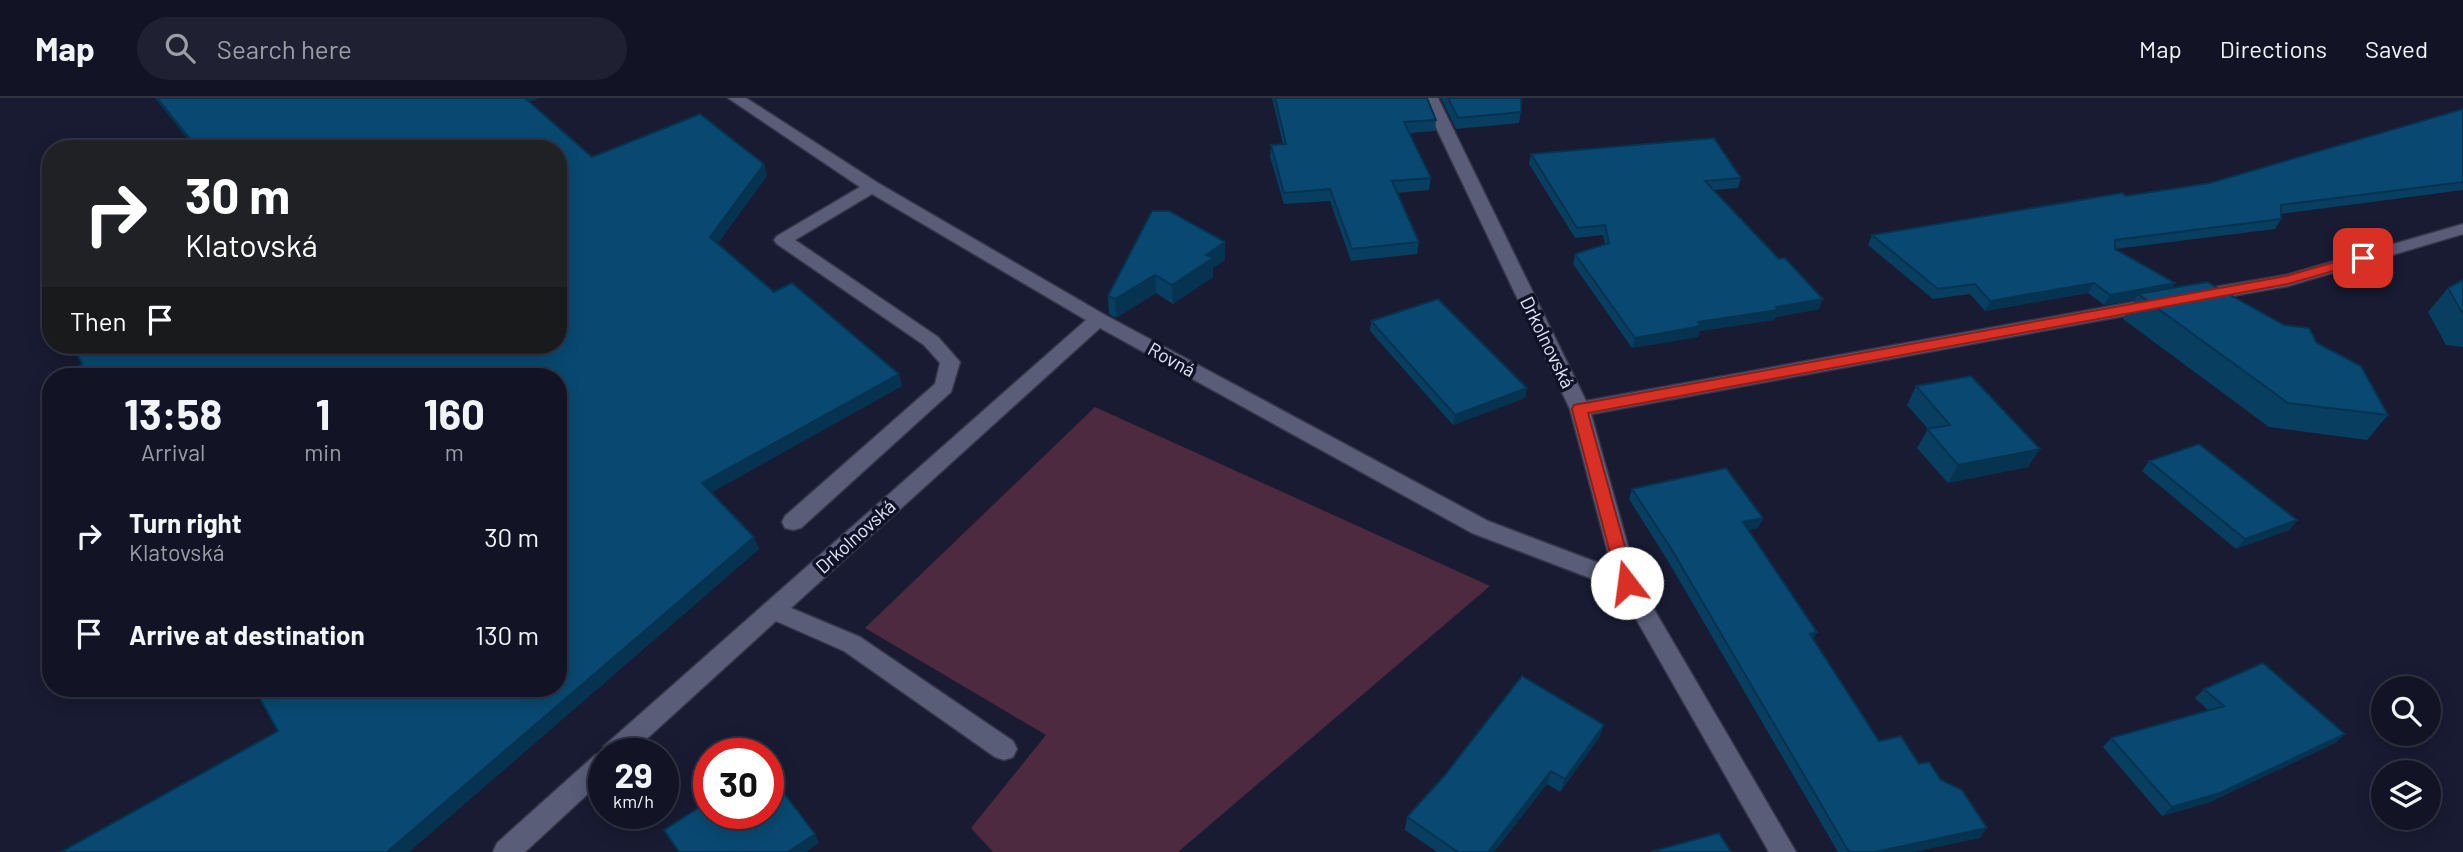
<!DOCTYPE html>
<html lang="en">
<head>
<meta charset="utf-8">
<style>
	body { margin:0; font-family:Barlow,sans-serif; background:#1f2132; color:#f1f3f6; height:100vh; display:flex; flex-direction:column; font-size:26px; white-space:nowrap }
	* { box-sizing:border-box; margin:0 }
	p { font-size:23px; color:#9c9ea7 }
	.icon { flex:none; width:38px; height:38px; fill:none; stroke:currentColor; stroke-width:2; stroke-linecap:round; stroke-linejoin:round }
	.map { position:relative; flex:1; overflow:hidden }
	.side { position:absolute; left:42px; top:270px; width:525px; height:329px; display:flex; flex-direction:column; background:#121426; border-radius:28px; box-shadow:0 4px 18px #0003,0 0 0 2px #313343 }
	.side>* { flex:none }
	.banner { position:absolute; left:42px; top:42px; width:525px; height:214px; border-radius:28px; box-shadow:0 4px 18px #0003,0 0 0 2px #313343; background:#202124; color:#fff; overflow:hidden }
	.controls { position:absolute; left:2371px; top:578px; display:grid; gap:14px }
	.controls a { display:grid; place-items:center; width:70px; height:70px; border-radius:50%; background:#121426; box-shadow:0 4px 18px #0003,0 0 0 2px #313343; font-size:35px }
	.speed { position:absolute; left:588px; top:640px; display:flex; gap:14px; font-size:35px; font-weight:700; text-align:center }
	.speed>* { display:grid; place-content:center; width:91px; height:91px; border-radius:50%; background:#121426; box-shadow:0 4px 18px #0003,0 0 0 2px #313343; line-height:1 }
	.speed small { font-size:18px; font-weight:400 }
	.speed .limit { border:10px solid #d22; background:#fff; color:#111 }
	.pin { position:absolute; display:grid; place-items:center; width:60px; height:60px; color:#fff; margin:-30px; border-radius:14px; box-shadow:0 4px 10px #0006 }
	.me { position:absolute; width:77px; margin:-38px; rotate:345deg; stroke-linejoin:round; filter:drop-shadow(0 0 5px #0008) }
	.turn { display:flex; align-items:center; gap:24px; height:147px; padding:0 28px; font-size:32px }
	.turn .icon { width:91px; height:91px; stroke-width:2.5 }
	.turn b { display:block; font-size:49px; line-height:60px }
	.then { display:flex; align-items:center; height:66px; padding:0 28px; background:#0003; gap:14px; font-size:26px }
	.eta { display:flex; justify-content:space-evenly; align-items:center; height:119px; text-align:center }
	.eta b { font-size:42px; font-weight:700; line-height:49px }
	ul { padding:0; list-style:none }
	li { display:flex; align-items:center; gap:21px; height:98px; padding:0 28px }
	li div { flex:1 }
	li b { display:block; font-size:26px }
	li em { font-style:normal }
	header { display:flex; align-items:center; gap:42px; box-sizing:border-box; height:98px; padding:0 35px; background:#121426; border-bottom:2px solid #313343 }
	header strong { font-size:33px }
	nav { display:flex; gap:38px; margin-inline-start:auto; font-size:24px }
	.search { width:490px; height:63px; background:#1f2132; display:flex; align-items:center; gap:18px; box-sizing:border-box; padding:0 24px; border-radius:38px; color:#9c9ea7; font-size:26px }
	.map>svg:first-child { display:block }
</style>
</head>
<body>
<header>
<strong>Map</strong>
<div class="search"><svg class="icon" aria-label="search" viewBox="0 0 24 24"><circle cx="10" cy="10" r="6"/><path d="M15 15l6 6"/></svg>Search here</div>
<nav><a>Map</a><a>Directions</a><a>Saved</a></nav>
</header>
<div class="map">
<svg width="2463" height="754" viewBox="0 0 2463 754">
	<rect width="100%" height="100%" fill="#181b32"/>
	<!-- green -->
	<path fill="#4d2a3f" d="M1095,309L1490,488L1178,754H993L971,730L1046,637L865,530Z"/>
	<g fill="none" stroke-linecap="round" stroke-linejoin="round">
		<!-- minor casing -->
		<g stroke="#36374a" stroke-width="3">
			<path id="minor" d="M728,0H746L878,85L1105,217L1488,423L1612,470L1570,311L1422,0H1438L1586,303L2156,200L2165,206L2156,212L1591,316L1638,484L1796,754H1769L1619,491L1472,435L1100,230L791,510L860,539L1013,643L1017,651L1013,659L1004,662L995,659L844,553L776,523L630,656H604V681L525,754H493L497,745L595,657L601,655L604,648L1086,222L872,96L795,142L938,239L960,264L951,294L801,430L793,432L785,430L782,424L785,418L935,286L940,265L924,247L777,146L774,142L777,138L860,89Z
				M2463,126V136L2288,188L2198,204L2189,198L2198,192L2286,177Z"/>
		</g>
		<!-- minor -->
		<use href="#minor" fill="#595d78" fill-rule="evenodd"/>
	</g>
	<!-- wall -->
	<path fill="#083f61" d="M155,0H539L529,4L592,59L764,66L767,78L718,145L774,194L899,276L902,288L712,394L759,451L409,754H61L278,633L558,51H196Z
		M1272,0H1427L1436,22L1435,33L1409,35L1431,80L1429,92L1397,95L1419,144L1417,156L1351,163L1330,103L1284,106L1270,59L1271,47L1283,46Z
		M1441,0H1521V14L1519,25L1456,31Z
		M2463,11V92L2281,116V121L2275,131L2115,151L2172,190L2317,245L2388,317L2367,342L2269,329L2123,221L2135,202L2104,207L2088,195L1985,213L1970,196L1933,201L1868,147L1872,137L2210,85Z
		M1531,56L1741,80L1738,90L1714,92L1819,211L1776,219L1774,222L1700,233L1698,239L1632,250L1573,166L1575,156L1605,146L1603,137L1575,140L1529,66Z
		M1152,113L1225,162L1213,170V179L1173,206L1156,195L1116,220L1109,216L1108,198Z
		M2463,182V249L2446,247L2428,214L2448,190Z
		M1371,223L1527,290L1525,300L1453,327L1370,233Z
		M1916,288L2028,369L1948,385L1917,350L1928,331L1907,307Z
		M2149,363L2297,422L2289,432L2236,451L2142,373Z
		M1632,391L1763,420L1758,430L1748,432L1814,542L1879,643L1919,666L1980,740L1912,754H1838L1668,463L1629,401Z
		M2204,591L2345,636L2335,645L2210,704L2162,718L2103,649L2111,640L2208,612L2195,600Z
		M1604,627L1599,640L1560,694L1547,686L1494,754H1437L1405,732L1407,719Z"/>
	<!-- shaded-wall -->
	<path fill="#06334f" d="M521,0H539L523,6Z
		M764,66L767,78L714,150L710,139Z
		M1225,144V162L1213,170V179L1173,206L1172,187L1206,157Z
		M1155,177L1156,195L1116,220L1115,201Z
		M2094,185L2088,195L1985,213L1990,203Z
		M2175,185L2169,195L2138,196L2135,202L2104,207L2110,197Z
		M1823,201L1819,211L1776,219L1774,222L1700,233L1698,239L1632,250L1635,240L1698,224Z
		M899,276L902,288L707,397L702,385Z
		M1527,290L1525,300L1453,327L1455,317Z
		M2040,351L2028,369L1948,385L1958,367Z
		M1763,420L1758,430L1739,434L1743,424Z
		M2297,422L2289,432L2236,451L2245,441Z
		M754,439L759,451L409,754H387Z
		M1817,534L1812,544L1810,536Z
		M1604,627L1599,640L1560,694L1565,681Z
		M2345,636L2335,645L2210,704L2162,718L2172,709Z
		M1551,673L1547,686L1494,754H1488Z
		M1987,730L1980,740L1912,754H1875Z
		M815,736L819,745L806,754H788Z"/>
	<!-- building -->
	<path fill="#094971" stroke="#06334f" stroke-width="2" d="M157,0H525L592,59L700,16L764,66L710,139L774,194L792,185L899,276L702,385L754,439L387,754H61L278,633L254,590H558V278H84L79,268L82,266L72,247H558V51H198Z
		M1275,0H1427L1436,22L1404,24L1431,80L1392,83L1419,144L1352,151L1330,91L1284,95L1271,47L1286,46Z
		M1448,0H1521V14L1458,20Z
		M2463,11V84L2281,107V121L2115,142V151L2175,185L2110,197L2094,185L1990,203L1975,186L1938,191L1872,137L2122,95L2126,98L2210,85Z
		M1714,40L1741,80L1705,83L1779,161L1785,160L1823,201L1776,209L1778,212L1698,224L1701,228L1635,240L1575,156L1609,145L1605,127L1577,130L1531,56Z
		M1152,113H1169L1225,144L1206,157L1213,160L1172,187L1155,177L1115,201L1108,198Z
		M2463,182V216L2448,190Z
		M2207,184L2284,227L2309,230L2317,245L2361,268L2388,317L2288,305L2138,196Z
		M1438,201L1527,290L1455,317L1371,223Z
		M1971,278L2040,351L1958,367L1927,331L1950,327L1916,288Z
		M2199,346L2297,422L2245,441L2149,363Z
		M1726,370L1763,420L1743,424L1817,534L1810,536L1879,643L1901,638L1919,666L1929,664L1941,682L1962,692L1987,730L1875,754H1849L1672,452L1632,391Z
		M2263,565L2345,636L2220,695L2172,709L2111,640L2224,608L2204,591Z
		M1522,578L1604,627L1565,681L1551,673L1488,754H1458L1407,719L1445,677Z
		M768,674L815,736L788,754H679L664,732L709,703V716H768Z
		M1719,735L1731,754H1650Z"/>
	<!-- route -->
	<path fill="#d93025" stroke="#8d1f18" stroke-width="2" d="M2363,156L2370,160L2368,163L2288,186L1588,315L1635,485L1633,490H1621L1618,485L1572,311L1574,307L2286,178Z"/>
	<g text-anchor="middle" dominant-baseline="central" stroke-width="7" stroke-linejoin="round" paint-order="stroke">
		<!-- street labels -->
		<g font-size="19" fill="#e4e7f7" stroke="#101227">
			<text transform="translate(1548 244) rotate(64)">Drkolnovská</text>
			<text transform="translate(1172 261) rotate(29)">Rovná</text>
			<text transform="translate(855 438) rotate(-42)">Drkolnovská</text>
		</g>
	</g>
</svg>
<div class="controls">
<a><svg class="icon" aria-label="search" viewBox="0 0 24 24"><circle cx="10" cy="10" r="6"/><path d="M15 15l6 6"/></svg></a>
<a><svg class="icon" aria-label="layers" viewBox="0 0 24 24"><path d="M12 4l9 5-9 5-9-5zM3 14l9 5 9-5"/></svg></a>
</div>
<div class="speed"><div>29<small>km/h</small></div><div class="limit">30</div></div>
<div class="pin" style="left:2363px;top:160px;background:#d93025"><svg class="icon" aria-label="arrive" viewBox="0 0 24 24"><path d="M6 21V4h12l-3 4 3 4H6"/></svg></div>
<svg class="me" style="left:1627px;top:485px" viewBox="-20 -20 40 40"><circle r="19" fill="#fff"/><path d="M0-13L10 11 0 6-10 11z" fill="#d93025"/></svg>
<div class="banner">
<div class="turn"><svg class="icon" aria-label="right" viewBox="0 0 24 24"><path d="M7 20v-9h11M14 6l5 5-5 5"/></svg><div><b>30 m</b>Klatovská</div></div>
<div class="then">Then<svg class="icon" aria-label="arrive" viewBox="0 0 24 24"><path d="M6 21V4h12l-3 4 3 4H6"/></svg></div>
</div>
<section class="side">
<div class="eta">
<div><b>13:58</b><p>Arrival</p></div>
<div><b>1</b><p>min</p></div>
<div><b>160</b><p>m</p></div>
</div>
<ul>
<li><svg class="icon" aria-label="right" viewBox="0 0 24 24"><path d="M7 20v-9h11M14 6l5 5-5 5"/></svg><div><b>Turn right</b><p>Klatovská</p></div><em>30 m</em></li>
<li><svg class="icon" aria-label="arrive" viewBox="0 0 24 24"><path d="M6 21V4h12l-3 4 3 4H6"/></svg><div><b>Arrive at destination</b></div><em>130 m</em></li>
</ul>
</section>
</div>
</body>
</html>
